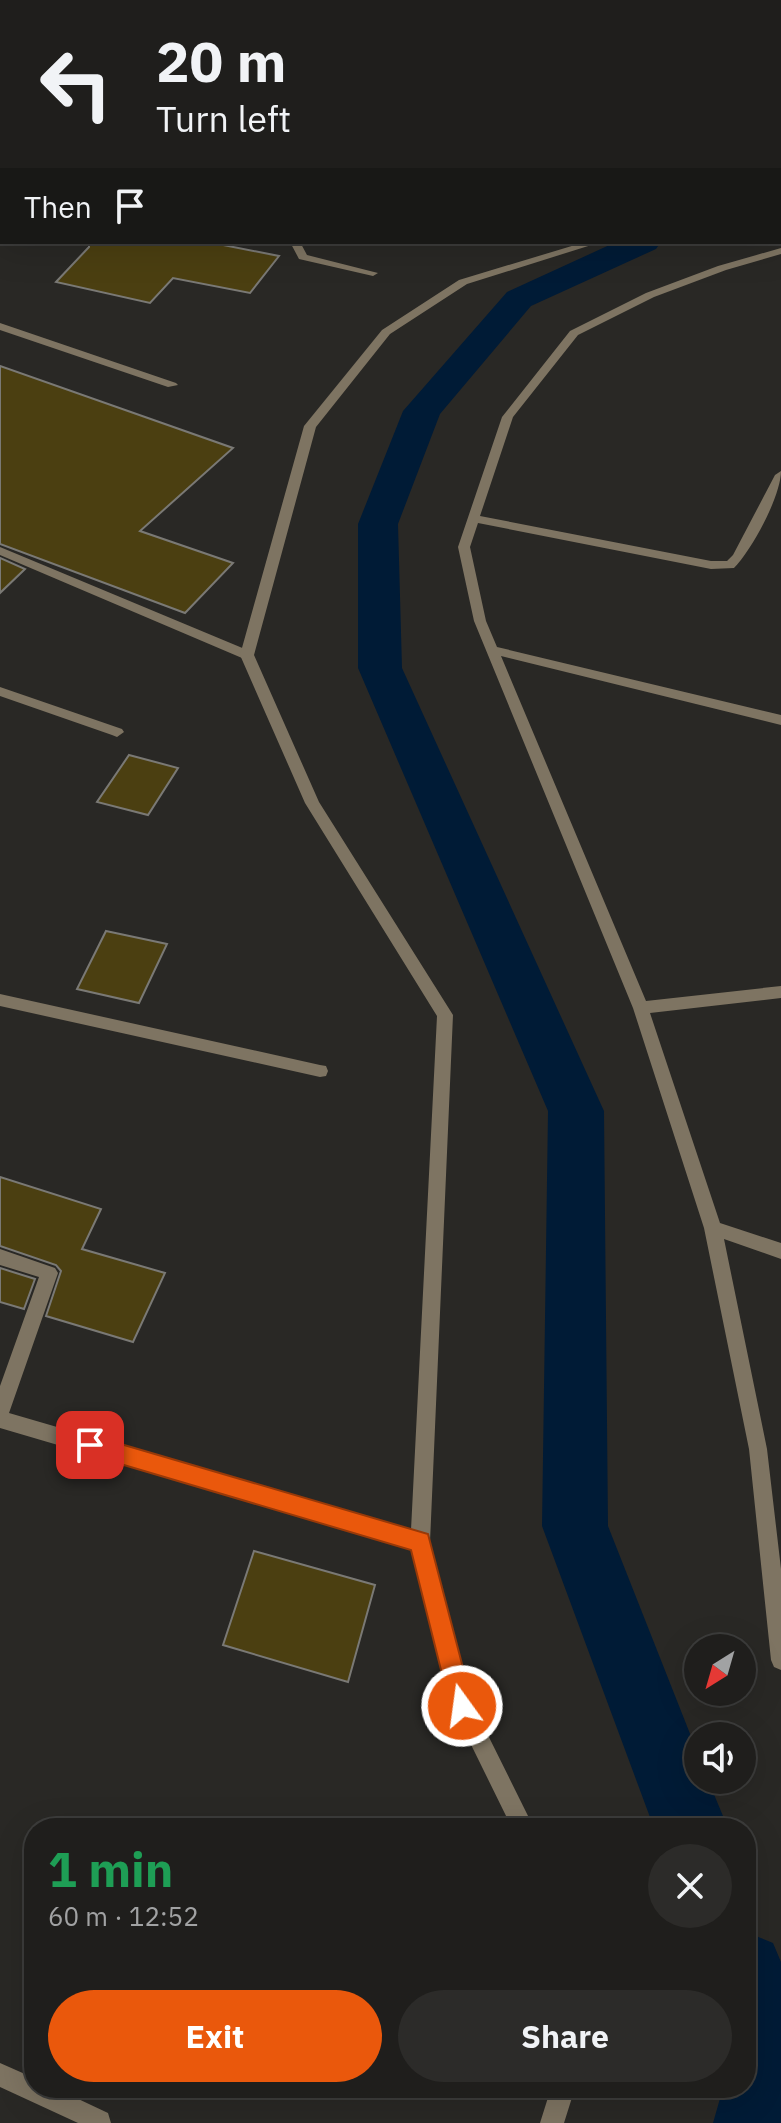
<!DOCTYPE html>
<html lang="en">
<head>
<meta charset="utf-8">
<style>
	body { margin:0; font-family:"IBM Plex Sans",sans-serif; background:#2c2b29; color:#f1f3f6; height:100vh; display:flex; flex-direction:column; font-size:30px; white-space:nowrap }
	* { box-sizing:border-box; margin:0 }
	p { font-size:26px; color:#a1a2a3 }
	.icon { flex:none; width:44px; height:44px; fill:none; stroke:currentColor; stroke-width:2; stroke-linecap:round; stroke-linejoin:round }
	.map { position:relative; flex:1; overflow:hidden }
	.side { position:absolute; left:24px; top:1818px; width:732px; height:280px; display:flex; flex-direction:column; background:#1f1e1c; border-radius:32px; box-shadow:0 8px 32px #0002,0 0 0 2px #3c3c3b }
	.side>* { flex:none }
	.guide { position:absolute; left:0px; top:0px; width:782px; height:244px; box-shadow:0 8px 32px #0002,0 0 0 2px #3c3c3b; background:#1f1e1c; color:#f1f3f6; overflow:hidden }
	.needle { width:52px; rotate:217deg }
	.fabs { position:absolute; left:684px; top:1634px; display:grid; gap:16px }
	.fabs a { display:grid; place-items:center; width:72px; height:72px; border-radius:50%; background:#1f1e1c; box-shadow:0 8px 32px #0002,0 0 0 2px #3c3c3b; font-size:40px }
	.pin { position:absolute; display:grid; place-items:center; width:68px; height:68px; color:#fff; margin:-34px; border-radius:16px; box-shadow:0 4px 12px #0006 }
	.me { position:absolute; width:88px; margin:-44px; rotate:346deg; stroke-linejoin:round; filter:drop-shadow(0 0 6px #0008) }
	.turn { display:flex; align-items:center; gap:28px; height:168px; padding:0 24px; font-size:36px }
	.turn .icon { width:104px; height:104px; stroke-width:2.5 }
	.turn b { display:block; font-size:56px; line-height:68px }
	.then { display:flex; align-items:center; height:76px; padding:0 24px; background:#0003; gap:16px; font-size:30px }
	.round { display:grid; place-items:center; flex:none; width:84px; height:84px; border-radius:42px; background:#2c2b29 }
	.headline { display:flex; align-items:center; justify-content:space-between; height:136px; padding:0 24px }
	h1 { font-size:48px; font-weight:800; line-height:60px; color:#1e9e55 }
	.button { display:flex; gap:16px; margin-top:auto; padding:16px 24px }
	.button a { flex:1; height:92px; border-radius:48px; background:#ea580c; color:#fff; font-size:32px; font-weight:800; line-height:92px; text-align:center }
	.button a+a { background:#2c2b29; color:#f1f3f6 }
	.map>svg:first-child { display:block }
</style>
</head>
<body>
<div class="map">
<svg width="781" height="2123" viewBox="0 0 781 2123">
	<rect width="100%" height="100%" fill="#292825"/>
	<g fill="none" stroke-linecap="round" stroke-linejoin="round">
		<!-- canal -->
		<path fill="#001b36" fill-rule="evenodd" d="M781,190V211H780V190Z
			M616,242H661L656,249L531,306L440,414L398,524L402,668L604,1111L608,1526L698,1754V1780H708L728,1828H654L542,1526L548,1111L358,668V524L403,411L507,292Z
			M746,1932L773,1943L781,1962V2123H713L723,2088H746Z"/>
	</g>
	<!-- building -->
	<path fill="#4b3f11" stroke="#7a7975" stroke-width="2" d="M89,242H208L279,256L250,293L173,278L150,303L56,282L89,247Z
		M0,366L233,448L140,531L233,563L185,613L0,544Z
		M0,558L25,569L0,593Z
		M129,755L178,768L148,815L97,802Z
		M106,931L167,944L139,1003L77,989Z
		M0,1177L101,1209L82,1249L165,1273L133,1342L46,1316L61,1271L56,1265L0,1246Z
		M0,1268L35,1279L24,1309L0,1302Z
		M254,1551L375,1585L348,1682L223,1645Z"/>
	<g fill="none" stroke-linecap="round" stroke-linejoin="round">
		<!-- lane -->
		<path fill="#7e7462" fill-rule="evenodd" d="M0,208H2V214H0Z
			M290,242H300L307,255L378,273L373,276L299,259Z
			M0,323L176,383L178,385L168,387L0,330Z
			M0,547L252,652L254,655L247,659L242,658L0,555Z
			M0,687L122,729L124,732L117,737L112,735L0,696Z
			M0,994L320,1065L326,1066L328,1071L326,1076L320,1077L0,1006Z"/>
		<!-- street -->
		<path fill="#7e7462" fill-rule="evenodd" d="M229,0H244L246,2H231Z
			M506,0H516L505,2Z
			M740,0H756L758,2H742Z
			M780,5H781V10H780Z
			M780,59L781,60V66L780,65Z
			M780,184H781V190H780Z
			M585,242H601L467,284L390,334L316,427L254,655L319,802L453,1015L430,1542L472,1703L534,1828H512L452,1706L412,1549L0,1428V1386L39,1277L0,1265V1249L55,1268L58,1273L9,1413L411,1530L437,1016L305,803L240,655L304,426L382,330L459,280Z
			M781,248V254L726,270L654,297L578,335L513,417L480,516L711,561H727L733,555L775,475L781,471C781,496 752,550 734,568L711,569L478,523L470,547L486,621L497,647L781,715V725L501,656L646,1001L781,986V998L650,1013L720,1223L781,1243V1259L724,1239L767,1449L781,1569V1670L774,1667L771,1660L749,1449L704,1228L633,1008L474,621L458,547L502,417L570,331L646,293L718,266Z
			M0,2063L34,2078V2088H55L108,2113L111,2123H78L0,2087Z
			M551,2088H575L564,2123H540Z"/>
		<!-- primary -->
		<path fill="#d6bf9b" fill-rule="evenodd" d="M49,0H60L48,2Z"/>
	</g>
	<!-- route -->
	<path fill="#ea580c" stroke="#983908" stroke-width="2" d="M90,1435L428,1534L473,1706L470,1714L462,1718L453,1714L450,1706L411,1550L90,1455L82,1452L79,1445L82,1438Z"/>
</svg>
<div class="fabs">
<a><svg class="needle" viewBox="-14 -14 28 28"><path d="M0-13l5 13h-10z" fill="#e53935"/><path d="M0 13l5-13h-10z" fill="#a1a2a3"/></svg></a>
<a><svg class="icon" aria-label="sound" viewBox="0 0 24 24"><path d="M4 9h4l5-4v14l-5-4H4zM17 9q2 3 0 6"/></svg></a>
</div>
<div class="pin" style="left:90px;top:1445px;background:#d93025"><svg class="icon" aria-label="arrive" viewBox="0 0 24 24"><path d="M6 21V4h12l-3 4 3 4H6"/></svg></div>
<svg class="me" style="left:462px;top:1706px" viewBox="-20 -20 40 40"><circle r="17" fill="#ea580c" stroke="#fff" stroke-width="3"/><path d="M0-11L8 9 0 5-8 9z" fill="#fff"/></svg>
<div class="guide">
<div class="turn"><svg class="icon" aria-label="left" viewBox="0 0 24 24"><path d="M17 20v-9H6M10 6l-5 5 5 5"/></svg><div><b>20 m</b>Turn left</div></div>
<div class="then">Then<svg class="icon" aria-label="arrive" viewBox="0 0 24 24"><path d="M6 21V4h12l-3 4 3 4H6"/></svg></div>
</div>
<section class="side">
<div class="headline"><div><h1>1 min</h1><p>60 m · 12:52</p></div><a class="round"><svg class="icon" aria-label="close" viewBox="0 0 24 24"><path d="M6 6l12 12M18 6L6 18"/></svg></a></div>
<div class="button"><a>Exit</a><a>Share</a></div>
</section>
</div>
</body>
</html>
